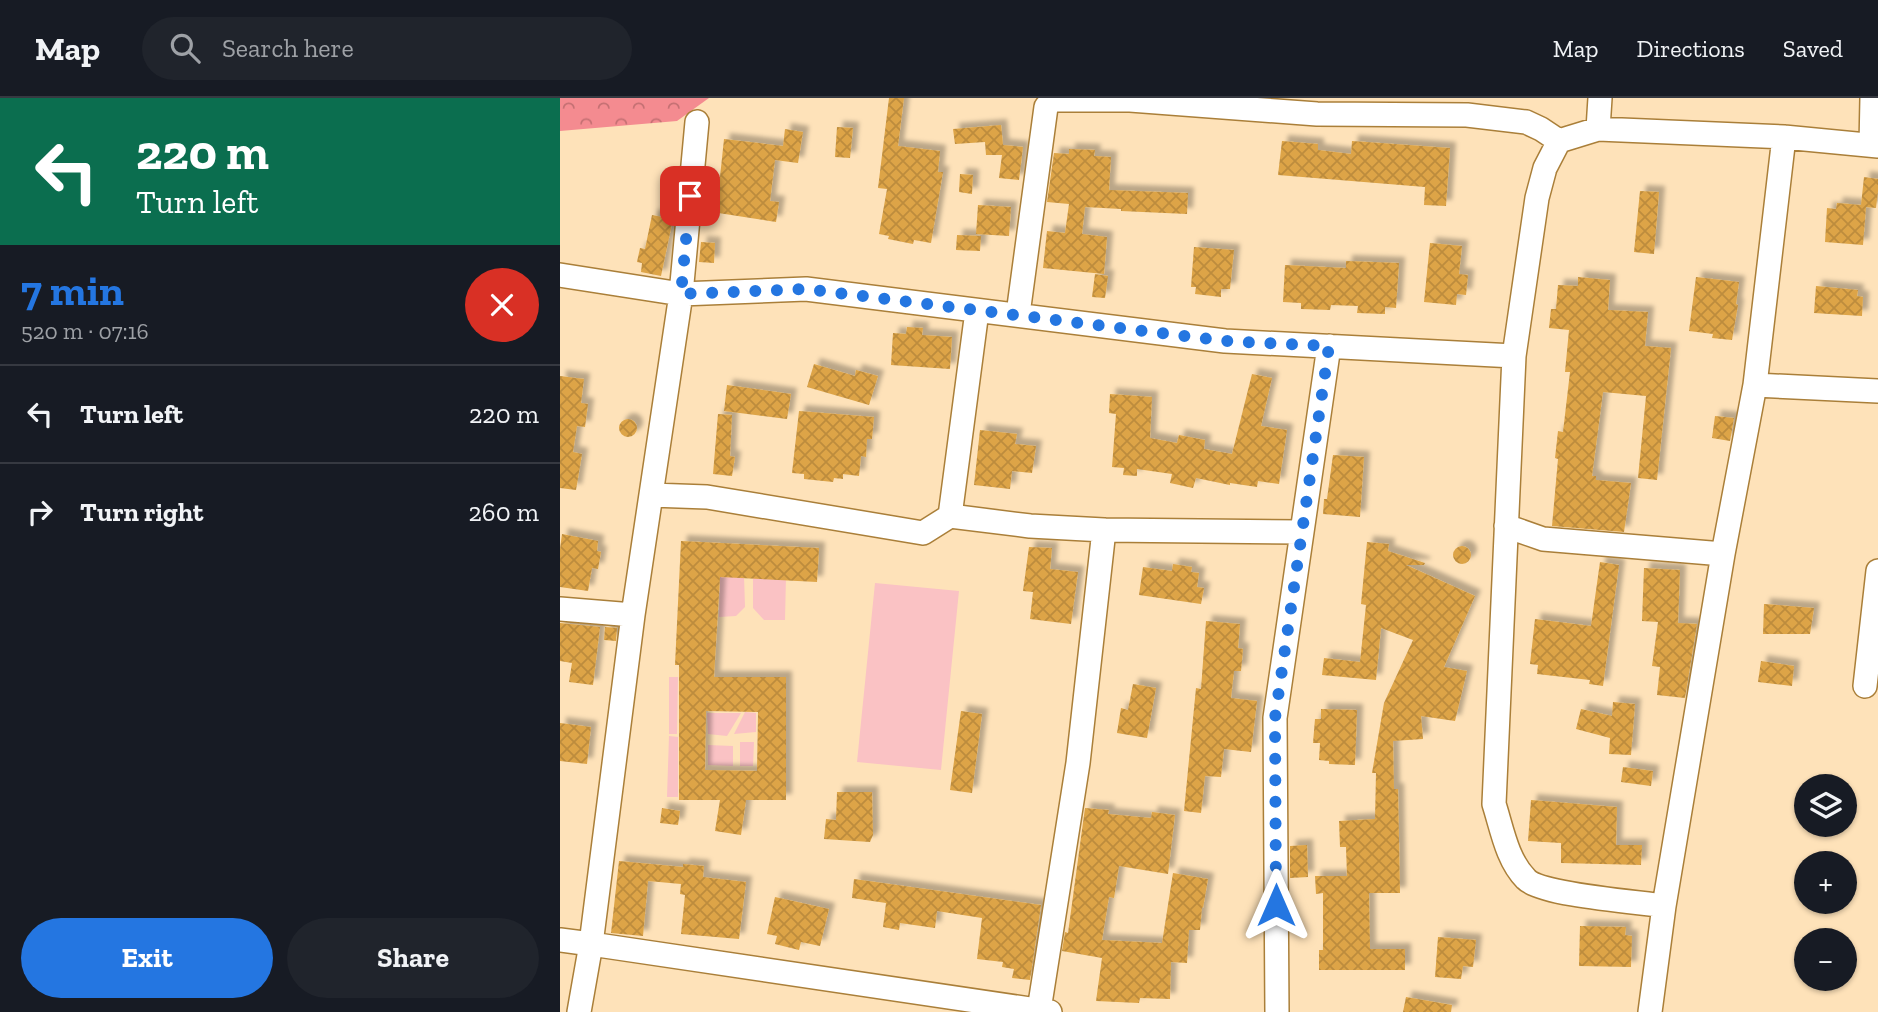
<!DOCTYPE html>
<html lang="en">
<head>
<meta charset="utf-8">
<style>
	body { margin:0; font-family:"Zilla Slab",serif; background:#20242c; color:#f1f3f6; height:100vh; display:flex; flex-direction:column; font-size:26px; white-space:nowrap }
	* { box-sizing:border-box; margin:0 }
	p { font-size:23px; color:#9ea1a6 }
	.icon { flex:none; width:38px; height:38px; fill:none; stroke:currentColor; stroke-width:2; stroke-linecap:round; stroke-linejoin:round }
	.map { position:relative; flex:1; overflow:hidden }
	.details { display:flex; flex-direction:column; background:#171b24; width:560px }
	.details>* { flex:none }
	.banner { background:#0b6e4f; color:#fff; overflow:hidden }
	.buttons { position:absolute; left:1234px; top:676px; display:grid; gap:14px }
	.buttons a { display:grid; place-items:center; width:63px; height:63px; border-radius:50%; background:#171b24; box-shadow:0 2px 5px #0004; font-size:35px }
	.pin { position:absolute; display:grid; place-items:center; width:60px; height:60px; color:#fff; margin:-30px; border-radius:14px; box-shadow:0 4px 10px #0006 }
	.me { position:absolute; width:77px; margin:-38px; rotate:0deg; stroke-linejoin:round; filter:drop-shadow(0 0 5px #0008) }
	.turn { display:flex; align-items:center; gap:24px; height:147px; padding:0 21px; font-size:32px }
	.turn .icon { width:91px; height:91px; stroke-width:2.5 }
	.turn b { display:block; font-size:49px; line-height:60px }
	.round { display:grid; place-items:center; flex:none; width:74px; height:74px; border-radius:37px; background:#20242c }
	.head { display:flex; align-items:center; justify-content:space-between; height:119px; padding:0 21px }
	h1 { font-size:42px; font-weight:700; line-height:52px; color:#2476e1 }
	.button { display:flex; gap:14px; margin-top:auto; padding:14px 21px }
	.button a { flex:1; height:80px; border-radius:42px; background:#2476e1; color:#fff; font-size:28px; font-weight:700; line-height:80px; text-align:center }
	.button a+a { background:#20242c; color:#f1f3f6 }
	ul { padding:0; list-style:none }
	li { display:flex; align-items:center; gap:21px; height:98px; padding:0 21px; border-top:2px solid #363941 }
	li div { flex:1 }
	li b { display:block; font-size:26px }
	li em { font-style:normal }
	header { display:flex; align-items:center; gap:42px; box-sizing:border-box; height:98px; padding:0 35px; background:#171b24; border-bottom:2px solid #363941 }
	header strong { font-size:33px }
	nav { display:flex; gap:38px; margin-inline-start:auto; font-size:24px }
	.search { width:490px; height:63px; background:#20242c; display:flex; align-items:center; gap:18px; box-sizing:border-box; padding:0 24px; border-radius:38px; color:#9ea1a6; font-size:26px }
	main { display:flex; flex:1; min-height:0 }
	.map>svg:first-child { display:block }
</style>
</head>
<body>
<header>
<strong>Map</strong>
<div class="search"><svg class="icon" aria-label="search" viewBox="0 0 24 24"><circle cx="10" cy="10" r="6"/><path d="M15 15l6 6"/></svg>Search here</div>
<nav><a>Map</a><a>Directions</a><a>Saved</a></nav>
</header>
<main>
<section class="details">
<div class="banner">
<div class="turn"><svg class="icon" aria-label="left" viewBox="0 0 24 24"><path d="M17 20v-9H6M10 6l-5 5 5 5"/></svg><div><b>220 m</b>Turn left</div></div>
</div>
<div class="head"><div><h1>7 min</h1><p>520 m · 07:16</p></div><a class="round" style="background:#d93025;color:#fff"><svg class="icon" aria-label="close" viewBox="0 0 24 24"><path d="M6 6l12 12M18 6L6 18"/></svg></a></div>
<ul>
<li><svg class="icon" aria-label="left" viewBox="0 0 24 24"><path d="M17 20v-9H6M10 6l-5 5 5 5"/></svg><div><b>Turn left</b></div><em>220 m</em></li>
<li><svg class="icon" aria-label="right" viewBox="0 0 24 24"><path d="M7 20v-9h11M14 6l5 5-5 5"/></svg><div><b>Turn right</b></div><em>260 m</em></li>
</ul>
<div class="button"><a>Exit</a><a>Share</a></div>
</section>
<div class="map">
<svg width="1318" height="914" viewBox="0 0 1318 914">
	<defs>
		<pattern id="forest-crowns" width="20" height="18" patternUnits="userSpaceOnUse" patternTransform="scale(1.75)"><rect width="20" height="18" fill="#f48b90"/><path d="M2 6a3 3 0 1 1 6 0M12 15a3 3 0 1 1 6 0" fill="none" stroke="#c57073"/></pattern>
		<pattern id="building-cross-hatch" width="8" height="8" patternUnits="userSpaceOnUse" patternTransform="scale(1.75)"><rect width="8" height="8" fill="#dda446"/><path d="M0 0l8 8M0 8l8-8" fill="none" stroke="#bd8c3c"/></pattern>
		<filter id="shadow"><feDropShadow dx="6" dy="-6" stdDeviation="2" flood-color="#0004"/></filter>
	</defs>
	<rect width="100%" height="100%" fill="#fee2b9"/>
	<!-- green -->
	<path fill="#fac2c4" d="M160,477L184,478L185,509L176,518L159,519Z
		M193,478L226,479L225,522H204L193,510Z
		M315,485L399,493L381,672L297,664Z
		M109,579H118L117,636H109Z
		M185,614L196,615V634L174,636Z
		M147,615H181L167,638L148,636Z
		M109,638L118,639V699H107Z
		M180,644H194L193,668H180Z
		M148,647L173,648V668L148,667Z"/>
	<!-- forest -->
	<path fill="url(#forest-crowns)" d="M0,0H149L117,23L0,33Z"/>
	<!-- building -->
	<path fill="url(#building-cross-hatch)" fill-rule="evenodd" filter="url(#shadow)" d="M329,0H344L338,48L380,53L378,74H383L371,145L354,142L353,146L328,141L329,138L319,136L327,91L318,90Z
		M441,27L443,47L463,49L459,82L439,80L442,57H426L425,44L395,46L393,31Z
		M277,29L293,30L290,60L275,59Z
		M225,31L243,34L238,65L215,62L210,103L219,104L216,124L152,114L157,79H160L164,41L223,48Z
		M722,43L758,46V52L791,56L792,43L890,50L886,108L864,107L865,89L718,77Z
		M509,51L535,52L534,58L551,59L549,92L628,95L627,116L561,113V111L525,109L522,136L547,139L544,176L483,170L487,133L505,135L509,106L487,104L494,55L509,56Z
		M400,76L413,77L412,96L399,94Z
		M1304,79L1318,81V93L1316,110L1306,109L1303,147L1265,144L1267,110L1276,111L1277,105L1301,107Z
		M1080,93L1099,94L1094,156L1074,154Z
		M418,107L451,109L449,138L416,136Z
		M92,117L113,121L101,178L81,174L82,165L77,164L80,150L85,151Z
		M397,137L421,138L420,153L396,152Z
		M141,144L155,145L154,165L139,164Z
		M870,145L902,148L899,176L908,177L906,197L897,196L896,207L864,204Z
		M634,149L674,152L670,191H661V199L635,196L636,189H631Z
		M786,163L839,165L836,210L825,209V216L797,215L798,208L771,207L770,212L741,211V205L723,204L725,167L786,170Z
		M535,176L548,178L545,200L532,199Z
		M1018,179L1050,182L1048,212L1088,214L1085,248L1111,250L1097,382L1078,380L1086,298L1043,294L1032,378H1036V382L1071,385L1064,434L992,428L998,361L995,360L998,333L1003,334L1010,274H1005L1009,232L989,230L991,211H996L998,187L1018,188Z
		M1136,179L1179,184L1176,206L1178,207L1172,242L1152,240L1153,236L1129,233Z
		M1256,188L1298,192L1297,198L1303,199L1302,218L1254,215Z
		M347,229L363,230L362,237L392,239L390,271L331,267L333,235L346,236Z
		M254,266L295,278L296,272L318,278L309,307L247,289Z
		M692,276L712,280L701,328L727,332L719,386L698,383L697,389L670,385V387L636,380L633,390L610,385L612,376L577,371V378L563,377L564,370L552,369L556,316L549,315L550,296L592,299L590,340L617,345L619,337L645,342L644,351L672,356Z
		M0,278L24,281L21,305L28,306L25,329L17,328L13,354L22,356L16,392L0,390Z
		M167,287L231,296L227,321L164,313Z
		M239,313L314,319L312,341H307L306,359L301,358L299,378L283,376V381L274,380L273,384L244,381V376L232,375Z
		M158,316L172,317L170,358L175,359L172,378L153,376Z
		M1155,318L1174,320L1170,343L1152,340Z
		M59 330a9 9 0 1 1 18 0a9 9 0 1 1-18 0Z
		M420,332L457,336L455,346L476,348L472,375L452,373L450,391L414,387Z
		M773,357L804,359L800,419L763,416L764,401H767Z
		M2,436L38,443L37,453L41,454L38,471L32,470L28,493L0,489V451Z
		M121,443L259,450L257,484L160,479L154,579H226V702H186L181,737L155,733L160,702H119V567H115ZM146,613L198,614L197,673L145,672Z
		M807,444L829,446L828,453L865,465L864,467H846L915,498L884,569L907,573L895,623L861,618L863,641L833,643L834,691H838L840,795H809L810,851H845V872H759V852H763V795L756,796L755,778H787L786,749H780L779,723L815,721L816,675H812L824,605L853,542L821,530L816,582L762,577L764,560L800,564L806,507L801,506Z
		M893 457a9 9 0 1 1 18 0a9 9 0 1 1-18 0Z
		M469,449L492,450L490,471L518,474L511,526L470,521L473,494L463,493Z
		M1040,464L1059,467L1043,588L1029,586L1030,582L977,576L978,567L970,566L975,521L1031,528Z
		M613,466L632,469L631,474L639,475L637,489L644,490L641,506L579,497L583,469L612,473Z
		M1084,470L1120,472L1118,525L1137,526L1125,600L1097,597L1100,569L1092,568L1098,524L1082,523Z
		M1204,506L1254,510L1250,536H1203Z
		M646,523L680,526L678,550L683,551L681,573H674L671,600L697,603L691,654L664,651L661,679L645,678L641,715L624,713L636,590L641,591Z
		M0,525L40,529L33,587L9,584L12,565L0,563Z
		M45,529L57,530L56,543L44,542Z
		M1201,563L1234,568L1232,588L1198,584Z
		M573,586L596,590L587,640L557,635L561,610L568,612Z
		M1053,604L1075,606L1071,657L1049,656L1050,640L1016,631L1021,611L1052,618Z
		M761,611L797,612L795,667L769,666V663L759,662L760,645H753L755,621H761Z
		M401,613L422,616L412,695L390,692Z
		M0,625L31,629L27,666L0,663Z
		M1063,669L1093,673L1091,688L1061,684Z
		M277,694H312L313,737L310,744L264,741L266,721L276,722Z
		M971,702L1057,709L1056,747H1082L1081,767L1001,765V745L968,743Z
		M102,710L120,713L118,727L100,725Z
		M525,710L549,712L548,716L591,720L592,714L615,717L608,776L559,768L554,800L549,799L542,842L602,845L613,775L648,781L643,810L642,809L640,832H629L627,865L611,864L610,901L580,900L579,905L536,903L542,860L502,853L505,834L508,835Z
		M747,747L748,779L730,780V748Z
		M59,763L123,769V766L144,768L143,779L186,784L179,841L121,836L125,797L120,796L121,786L88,783L83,838L51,835Z
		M294,781L481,807L470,882L452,880L454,871L442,869L443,864L417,861L422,820L377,813L375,830L340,825L339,832L323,829L326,805L292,800Z
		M215,799L269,811L260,848L241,844L239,852L215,846L217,838L207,836Z
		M1020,828L1066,829L1065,837L1072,838L1071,869L1019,868Z
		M878,839L916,842L913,869L903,868L901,881L875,879Z
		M846,899L892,907L891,914H843Z"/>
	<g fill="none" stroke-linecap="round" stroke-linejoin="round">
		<!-- minor casing -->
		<g stroke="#aa7f39" stroke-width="26">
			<path id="minor" d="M1038,31L1040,0
				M1311,47L1312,0
				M0,177L121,196L137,24
				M458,216L486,9L492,2H570L757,16L907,17L966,24L981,31L999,43
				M954,258L934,706C942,731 947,762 966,781C981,797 1078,804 1104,808
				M1195,287L1318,293
				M91,397L147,399L363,435L390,418L470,428L544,432L741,434
				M390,418L417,213
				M946,428L983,441L1163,456
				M0,511L73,517L31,846L0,842
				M73,517L121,196L246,191L665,243L954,258L977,100L985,70L999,43L1038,31L1224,39L1318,48
				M1305,588L1318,473
				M479,912L518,665L544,432
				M19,914L31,846L490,914
				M717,914L715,620L769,248
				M1090,914L1104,808L1163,456L1195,287L1224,39"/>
		</g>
		<!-- minor -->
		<use href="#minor" stroke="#fff" stroke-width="23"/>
	</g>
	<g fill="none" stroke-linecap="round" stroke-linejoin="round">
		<!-- route -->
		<path stroke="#2476e1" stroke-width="12" stroke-dasharray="0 21.6" d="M130,98L121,196L246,191L665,243L769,248L715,620L716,807"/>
	</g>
</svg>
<div class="buttons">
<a><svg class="icon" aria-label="layers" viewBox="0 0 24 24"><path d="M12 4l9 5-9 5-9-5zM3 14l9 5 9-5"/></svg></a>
<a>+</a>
<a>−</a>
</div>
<div class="pin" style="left:130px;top:98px;background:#d93025"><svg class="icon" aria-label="arrive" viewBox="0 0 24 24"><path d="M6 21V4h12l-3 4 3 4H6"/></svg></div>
<svg class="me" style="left:716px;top:807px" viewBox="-20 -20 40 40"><path d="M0-17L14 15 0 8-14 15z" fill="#2476e1" stroke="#fff" stroke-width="4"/></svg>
</div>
</main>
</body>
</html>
